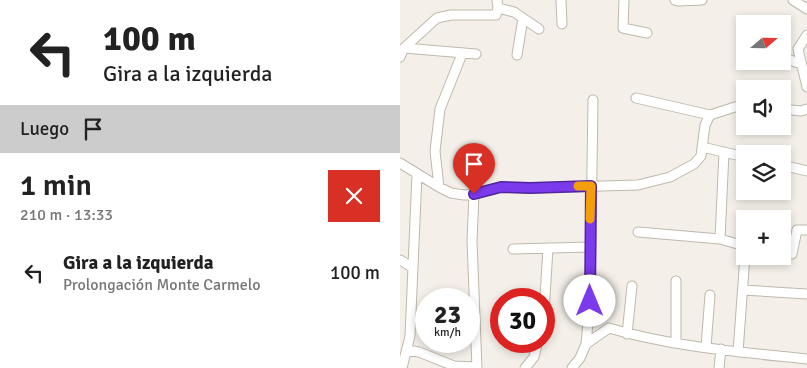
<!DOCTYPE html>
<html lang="es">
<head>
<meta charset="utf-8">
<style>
	body { margin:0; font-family:Signika,sans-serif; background:#f6f6f6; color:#222; height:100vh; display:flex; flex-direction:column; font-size:19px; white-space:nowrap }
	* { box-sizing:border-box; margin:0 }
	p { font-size:16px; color:#767676 }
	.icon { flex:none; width:28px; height:28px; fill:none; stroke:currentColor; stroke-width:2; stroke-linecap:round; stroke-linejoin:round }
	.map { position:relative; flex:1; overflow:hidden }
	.details { display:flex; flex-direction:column; background:#fff; width:400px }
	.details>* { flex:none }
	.top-card { background:#fff; color:#222; overflow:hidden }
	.needle { width:32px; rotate:70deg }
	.fabs { position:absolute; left:336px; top:15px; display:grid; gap:10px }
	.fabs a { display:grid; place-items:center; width:55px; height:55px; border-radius:0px; background:#fff; box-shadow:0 2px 8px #0003; font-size:25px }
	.speed { position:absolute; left:15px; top:288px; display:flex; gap:10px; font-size:25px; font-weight:700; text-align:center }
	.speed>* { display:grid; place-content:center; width:65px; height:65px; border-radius:50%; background:#fff; box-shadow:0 2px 8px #0003; line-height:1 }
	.speed small { font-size:12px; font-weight:400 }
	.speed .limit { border:8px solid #d22; background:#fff; color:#111 }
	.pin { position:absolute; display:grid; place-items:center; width:42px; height:42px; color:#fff; margin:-51px -21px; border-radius:50% 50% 50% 0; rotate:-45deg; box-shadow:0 0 5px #0007 }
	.pin .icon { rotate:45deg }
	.me { position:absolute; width:55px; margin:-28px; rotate:0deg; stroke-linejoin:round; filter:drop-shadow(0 0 4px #0008) }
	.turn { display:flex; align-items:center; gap:18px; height:105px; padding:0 20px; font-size:22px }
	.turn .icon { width:65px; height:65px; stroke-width:2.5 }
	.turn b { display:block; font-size:35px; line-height:42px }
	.then { display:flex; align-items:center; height:48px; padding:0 20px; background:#0003; gap:10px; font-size:19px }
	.round { display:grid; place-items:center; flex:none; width:52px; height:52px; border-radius:0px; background:#f6f6f6 }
	.head { display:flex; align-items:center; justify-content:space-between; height:85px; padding:0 20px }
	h1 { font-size:30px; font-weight:600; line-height:38px }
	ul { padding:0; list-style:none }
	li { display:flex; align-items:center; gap:15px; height:70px; padding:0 20px }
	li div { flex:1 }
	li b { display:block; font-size:19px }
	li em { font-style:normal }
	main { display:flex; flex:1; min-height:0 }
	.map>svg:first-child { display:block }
</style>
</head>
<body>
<main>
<section class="details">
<div class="top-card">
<div class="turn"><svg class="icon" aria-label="left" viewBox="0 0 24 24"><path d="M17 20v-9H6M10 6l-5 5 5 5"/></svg><div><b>100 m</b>Gira a la izquierda</div></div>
<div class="then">Luego<svg class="icon" aria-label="arrive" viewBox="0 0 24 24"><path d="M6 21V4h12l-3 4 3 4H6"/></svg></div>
</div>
<div class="head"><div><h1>1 min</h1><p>210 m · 13:33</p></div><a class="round" style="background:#d93025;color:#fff"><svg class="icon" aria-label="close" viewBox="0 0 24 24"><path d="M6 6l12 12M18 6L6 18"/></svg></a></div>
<ul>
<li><svg class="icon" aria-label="left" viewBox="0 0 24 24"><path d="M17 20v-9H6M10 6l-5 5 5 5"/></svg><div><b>Gira a la izquierda</b><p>Prolongación Monte Carmelo</p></div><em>100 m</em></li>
</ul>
</section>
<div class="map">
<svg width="407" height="368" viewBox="0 0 407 368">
	<rect width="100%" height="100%" fill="#f4f0e9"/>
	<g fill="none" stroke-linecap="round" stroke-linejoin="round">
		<!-- street casing -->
		<g stroke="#bfb8ac" stroke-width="11">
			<path id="street" d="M161,0L162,24
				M224,0L223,28L247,33
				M275,0L278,1L302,0
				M393,0L407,9
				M98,8L114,12L139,29
				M407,35L398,49L407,87
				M344,43L345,44
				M4,48L76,54
				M117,55L123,18
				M0,57L4,48L37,18L51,15H96L98,8L97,0
				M382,57L401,64
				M236,98L310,115
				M382,109L401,111L407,109
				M302,147L345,157
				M0,163L39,187L51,193L64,195L74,194L101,187L130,188L238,185L270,177L294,164L301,156L305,125L310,115L335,107L345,106
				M382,165L407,171
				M39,187L35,151L40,109L62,54
				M74,194L72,241L77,368
				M238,232L320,239L345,246
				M320,239L324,152
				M113,249L190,247
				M382,252L392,254L397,230H407
				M0,260L12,267
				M343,290L407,294
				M144,313L148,248
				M227,334L232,286
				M276,342V281
				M186,344L190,301L193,100
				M306,347L310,295
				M7,350L19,352L54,366L77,367
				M338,352L345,256
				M2,368L10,336L17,174
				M125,368L134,357L138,341
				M172,368L180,358L186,344L209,328C273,347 341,352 407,359
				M319,368L321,349"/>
		</g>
		<!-- street -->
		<use href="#street" stroke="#fff" stroke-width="9"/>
	</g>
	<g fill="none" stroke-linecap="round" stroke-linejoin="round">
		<!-- route casing -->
		<g stroke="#51269a" stroke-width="12">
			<path id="route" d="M74,194L101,187L130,188L191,186L190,301"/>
		</g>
		<!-- route -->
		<use href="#route" stroke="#7c3aed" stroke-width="9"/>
		<!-- slow -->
		<path stroke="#f59e0b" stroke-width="9" d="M178,186H191L190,219"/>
	</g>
</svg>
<div class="fabs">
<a><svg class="needle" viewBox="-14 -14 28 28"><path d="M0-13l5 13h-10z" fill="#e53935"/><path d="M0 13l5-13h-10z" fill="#767676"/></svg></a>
<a><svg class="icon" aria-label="sound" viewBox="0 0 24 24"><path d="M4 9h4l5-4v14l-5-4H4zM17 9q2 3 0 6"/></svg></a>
<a><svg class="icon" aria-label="layers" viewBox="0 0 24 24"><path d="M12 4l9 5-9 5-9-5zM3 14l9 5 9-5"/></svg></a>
<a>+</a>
</div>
<div class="speed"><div>23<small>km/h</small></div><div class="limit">30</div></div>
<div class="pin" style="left:74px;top:194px;background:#d93025"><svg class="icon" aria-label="arrive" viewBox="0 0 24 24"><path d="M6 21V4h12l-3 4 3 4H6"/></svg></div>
<svg class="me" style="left:190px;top:301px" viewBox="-20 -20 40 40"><circle r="19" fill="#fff"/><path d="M0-13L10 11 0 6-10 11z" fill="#7c3aed"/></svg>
</div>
</main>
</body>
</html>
